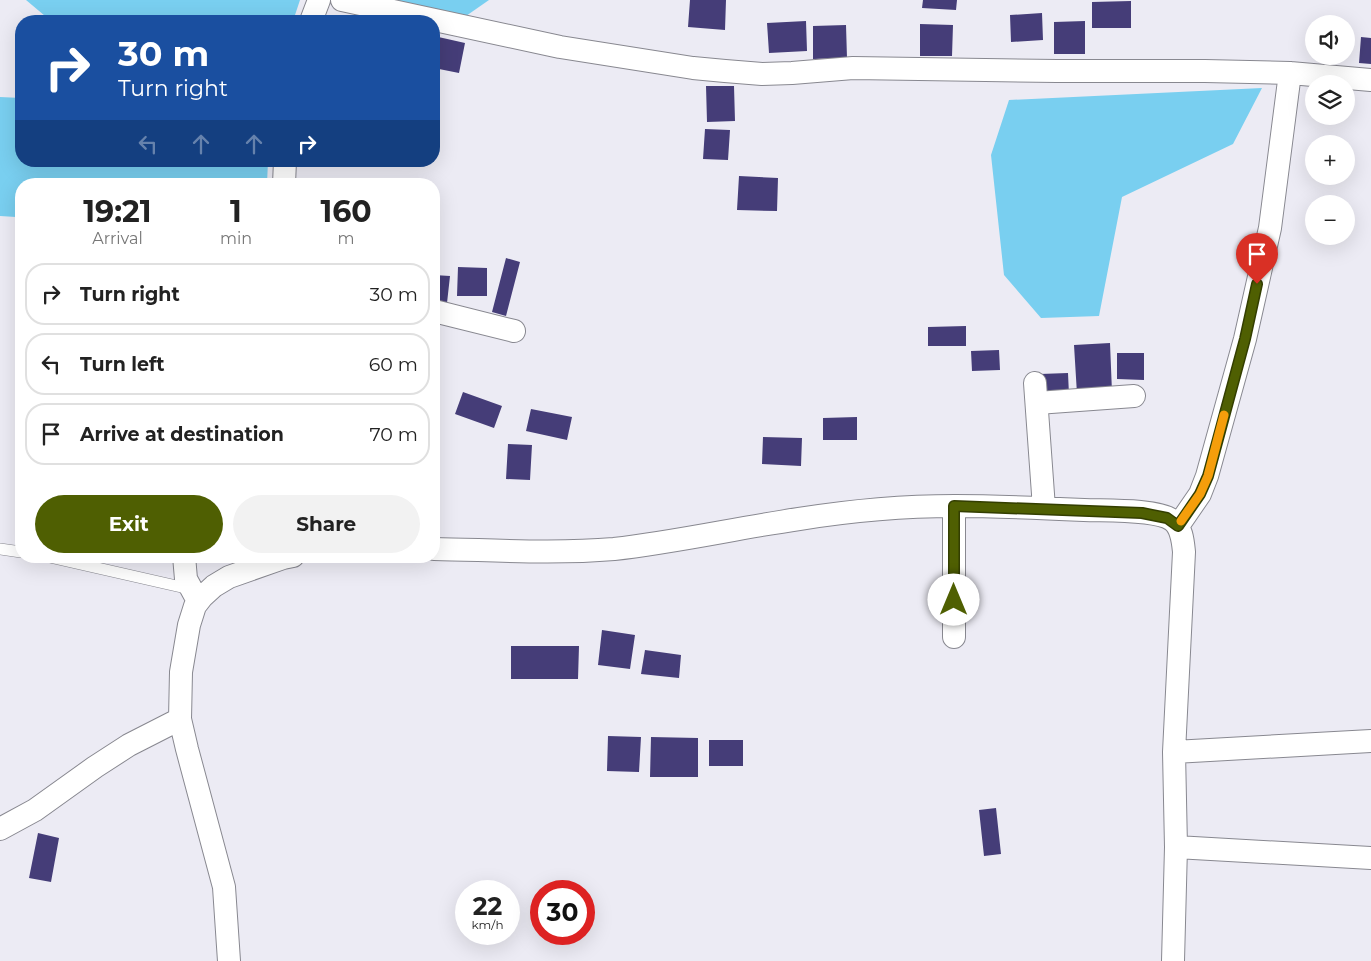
<!DOCTYPE html>
<html lang="en">
<head>
<meta charset="utf-8">
<style>
	body { margin:0; font-family:Montserrat,sans-serif; background:#f2f2f2; color:#222; height:100vh; display:flex; flex-direction:column; font-size:19px; white-space:nowrap }
	* { box-sizing:border-box; margin:0 }
	p { font-size:16px; color:#767676 }
	.icon { flex:none; width:28px; height:28px; fill:none; stroke:currentColor; stroke-width:2; stroke-linecap:round; stroke-linejoin:round }
	.map { position:relative; flex:1; overflow:hidden }
	.side { position:absolute; left:15px; top:178px; width:425px; height:385px; display:flex; flex-direction:column; background:#fff; border-radius:20px; box-shadow:0 5px 20px #0002 }
	.side>* { flex:none }
	.guide { position:absolute; left:15px; top:15px; width:425px; height:152px; border-radius:20px; box-shadow:0 5px 20px #0002; background:#1a4fa0; color:#fff; overflow:hidden }
	.tools { position:absolute; left:1305px; top:15px; display:grid; gap:10px }
	.tools a { display:grid; place-items:center; width:50px; height:50px; border-radius:50%; background:#fff; box-shadow:0 5px 20px #0002; font-size:25px }
	.speed { position:absolute; left:455px; top:880px; display:flex; gap:10px; font-size:25px; font-weight:700; text-align:center }
	.speed>* { display:grid; place-content:center; width:65px; height:65px; border-radius:50%; background:#fff; box-shadow:0 5px 20px #0002; line-height:1 }
	.speed small { font-size:12px; font-weight:400 }
	.speed .limit { border:8px solid #d22; background:#fff; color:#111 }
	.pin { position:absolute; display:grid; place-items:center; width:42px; height:42px; color:#fff; margin:-51px -21px; border-radius:50% 50% 50% 0; rotate:-45deg; box-shadow:0 0 5px #0007 }
	.pin .icon { rotate:45deg }
	.me { position:absolute; width:55px; margin:-28px; rotate:0deg; stroke-linejoin:round; filter:drop-shadow(0 0 4px #0008) }
	.turn { display:flex; align-items:center; gap:18px; height:105px; padding:0 20px; font-size:22px }
	.turn .icon { width:65px; height:65px; stroke-width:2.5 }
	.turn b { display:block; font-size:35px; line-height:42px }
	.lanes { display:flex; align-items:center; height:48px; padding:0 20px; background:#0003; justify-content:center; gap:25px; direction:ltr }
	.lanes .off { opacity:.35 }
	.eta { display:flex; justify-content:space-evenly; align-items:center; height:85px; text-align:center }
	.eta b { font-size:30px; font-weight:700; line-height:35px }
	.action { display:flex; gap:10px; margin-top:auto; padding:10px 20px }
	.action a { flex:1; height:58px; border-radius:30px; background:#4f5f02; color:#fff; font-size:20px; font-weight:700; line-height:58px; text-align:center }
	.action a+a { background:#f2f2f2; color:#222 }
	ul { padding:0; list-style:none }
	li { display:flex; align-items:center; gap:15px; height:62px; margin:0 10px 8px; padding:0 10px; border:2px solid #e0e0e0; border-radius:20px }
	li div { flex:1 }
	li b { display:block; font-size:19px }
	li em { font-style:normal }
	.map>svg:first-child { display:block }
</style>
</head>
<body>
<div class="map">
<svg width="1371" height="961" viewBox="0 0 1371 961">
	<rect width="100%" height="100%" fill="#ecebf4"/>
	<!-- water -->
	<path fill="#79cff0" d="M26,0H300L293,21H51Z
		M394,0H489L466,16Z
		M1262,88L1233,144L1122,197L1099,316L1041,318L1004,275L991,155L1009,100Z
		M0,97L21,98V161H268L267,184H21V221L16,217L0,216Z"/>
	<!-- building -->
	<path fill="#453d78" d="M690,0H726L725,30L688,27Z
		M923,0H957L956,10L922,8Z
		M1131,1V28H1092V2Z
		M1042,13L1043,40L1011,42L1010,15Z
		M806,21L807,51L769,53L767,23Z
		M1085,21V54H1054V22Z
		M920,24L953,25L952,56H920Z
		M846,25L847,58L813,59V26Z
		M434,36L465,43L459,73L434,68Z
		M1361,37L1371,38V64L1359,63Z
		M706,86H734L735,121L707,122Z
		M705,129L730,130L728,160L703,159Z
		M290,161H319V167L290,166Z
		M739,176L778,178L777,211L737,210Z
		M506,258L520,262L506,316L492,312Z
		M458,267L487,268V296H457Z
		M434,275L450,276L447,303L434,302Z
		M966,326V346H928V327Z
		M1110,343L1112,392L1077,394L1074,345Z
		M999,350L1000,370L972,371L971,351Z
		M1117,353H1144V380L1117,379Z
		M1068,373L1069,395L1041,396L1040,374Z
		M463,392L502,406L494,428L455,414Z
		M531,409L572,417L567,440L526,431Z
		M857,417V440H823V418Z
		M763,437L802,438L801,466L762,464Z
		M508,444L532,445L530,480L506,479Z
		M80,556H101L99,563Z
		M602,630L635,635L630,669L598,665Z
		M511,646H579L578,679H511Z
		M645,650L681,655L679,678L641,674Z
		M608,736L641,737L639,772L607,771Z
		M651,737L698,738V777H650Z
		M709,740H743V766H709Z
		M996,808L1001,854L984,856L979,810Z
		M38,833L59,838L51,882L29,878Z"/>
	<g fill="none" stroke-linecap="round" stroke-linejoin="round">
		<!-- lane casing -->
		<g stroke="#888890" stroke-width="12">
			<path id="lane" d="M0,549L21,552
				M45,556L190,589"/>
		</g>
		<!-- street casing -->
		<g stroke="#888890" stroke-width="24">
			<path id="street" d="M342,0L560,47L693,68L725,71L762,74L792,73L853,68L1057,71H1205L1290,73L1371,80
				M311,21L319,0
				M284,184L285,161
				M434,311L514,331
				M1035,383L1044,508
				M1037,403L1134,396
				M954,506V637
				M1178,526L1200,494L1207,476L1245,339L1270,228L1290,73
				M434,549C493,550 554,554 614,549C676,542 737,528 799,519C849,511 904,506 955,506C998,506 1041,508 1084,510C1105,511 1156,509 1172,520C1182,527 1183,542 1184,552L1174,752L1176,847L1173,961
				M184,556L186,579L198,601
				M1174,752L1371,741
				M0,829L35,810L95,767L129,745L180,719
				M1176,847L1371,858
				M229,961L224,887L187,749L180,719L181,672L189,625L195,606L202,597L214,586L229,577L283,558L293,556"/>
		</g>
		<!-- lane -->
		<use href="#lane" stroke="#fff" stroke-width="11"/>
		<!-- street -->
		<use href="#street" stroke="#fff" stroke-width="22"/>
	</g>
	<g fill="none" stroke-linecap="round" stroke-linejoin="round">
		<!-- route casing -->
		<g stroke="#333e01" stroke-width="12">
			<path id="route" d="M954,600V506L1142,513L1167,518L1178,526L1200,494L1208,476L1245,339L1257,284"/>
		</g>
		<!-- route -->
		<use href="#route" stroke="#4f5f02" stroke-width="9"/>
		<!-- slow -->
		<path stroke="#f59e0b" stroke-width="9" d="M1181,521L1200,494L1208,476L1224,415"/>
	</g>
</svg>
<div class="tools">
<a><svg class="icon" aria-label="sound" viewBox="0 0 24 24"><path d="M4 9h4l5-4v14l-5-4H4zM17 9q2 3 0 6"/></svg></a>
<a><svg class="icon" aria-label="layers" viewBox="0 0 24 24"><path d="M12 4l9 5-9 5-9-5zM3 14l9 5 9-5"/></svg></a>
<a>+</a>
<a>−</a>
</div>
<div class="speed"><div>22<small>km/h</small></div><div class="limit">30</div></div>
<div class="pin" style="left:1257px;top:284px;background:#d93025"><svg class="icon" aria-label="arrive" viewBox="0 0 24 24"><path d="M6 21V4h12l-3 4 3 4H6"/></svg></div>
<svg class="me" style="left:954px;top:600px" viewBox="-20 -20 40 40"><circle r="19" fill="#fff"/><path d="M0-13L10 11 0 6-10 11z" fill="#4f5f02"/></svg>
<div class="guide">
<div class="turn"><svg class="icon" aria-label="right" viewBox="0 0 24 24"><path d="M7 20v-9h11M14 6l5 5-5 5"/></svg><div><b>30 m</b>Turn right</div></div>
<div class="lanes"><svg class="icon off" aria-label="left" viewBox="0 0 24 24"><path d="M17 20v-9H6M10 6l-5 5 5 5"/></svg><svg class="icon off" aria-label="ahead" viewBox="0 0 24 24"><path d="M12 20V5M6 11l6-6 6 6"/></svg><svg class="icon off" aria-label="ahead" viewBox="0 0 24 24"><path d="M12 20V5M6 11l6-6 6 6"/></svg><svg class="icon" aria-label="right" viewBox="0 0 24 24"><path d="M7 20v-9h11M14 6l5 5-5 5"/></svg></div>
</div>
<section class="side">
<div class="eta">
<div><b>19:21</b><p>Arrival</p></div>
<div><b>1</b><p>min</p></div>
<div><b>160</b><p>m</p></div>
</div>
<ul>
<li><svg class="icon" aria-label="right" viewBox="0 0 24 24"><path d="M7 20v-9h11M14 6l5 5-5 5"/></svg><div><b>Turn right</b></div><em>30 m</em></li>
<li><svg class="icon" aria-label="left" viewBox="0 0 24 24"><path d="M17 20v-9H6M10 6l-5 5 5 5"/></svg><div><b>Turn left</b></div><em>60 m</em></li>
<li><svg class="icon" aria-label="arrive" viewBox="0 0 24 24"><path d="M6 21V4h12l-3 4 3 4H6"/></svg><div><b>Arrive at destination</b></div><em>70 m</em></li>
</ul>
<div class="action"><a>Exit</a><a>Share</a></div>
</section>
</div>
</body>
</html>
